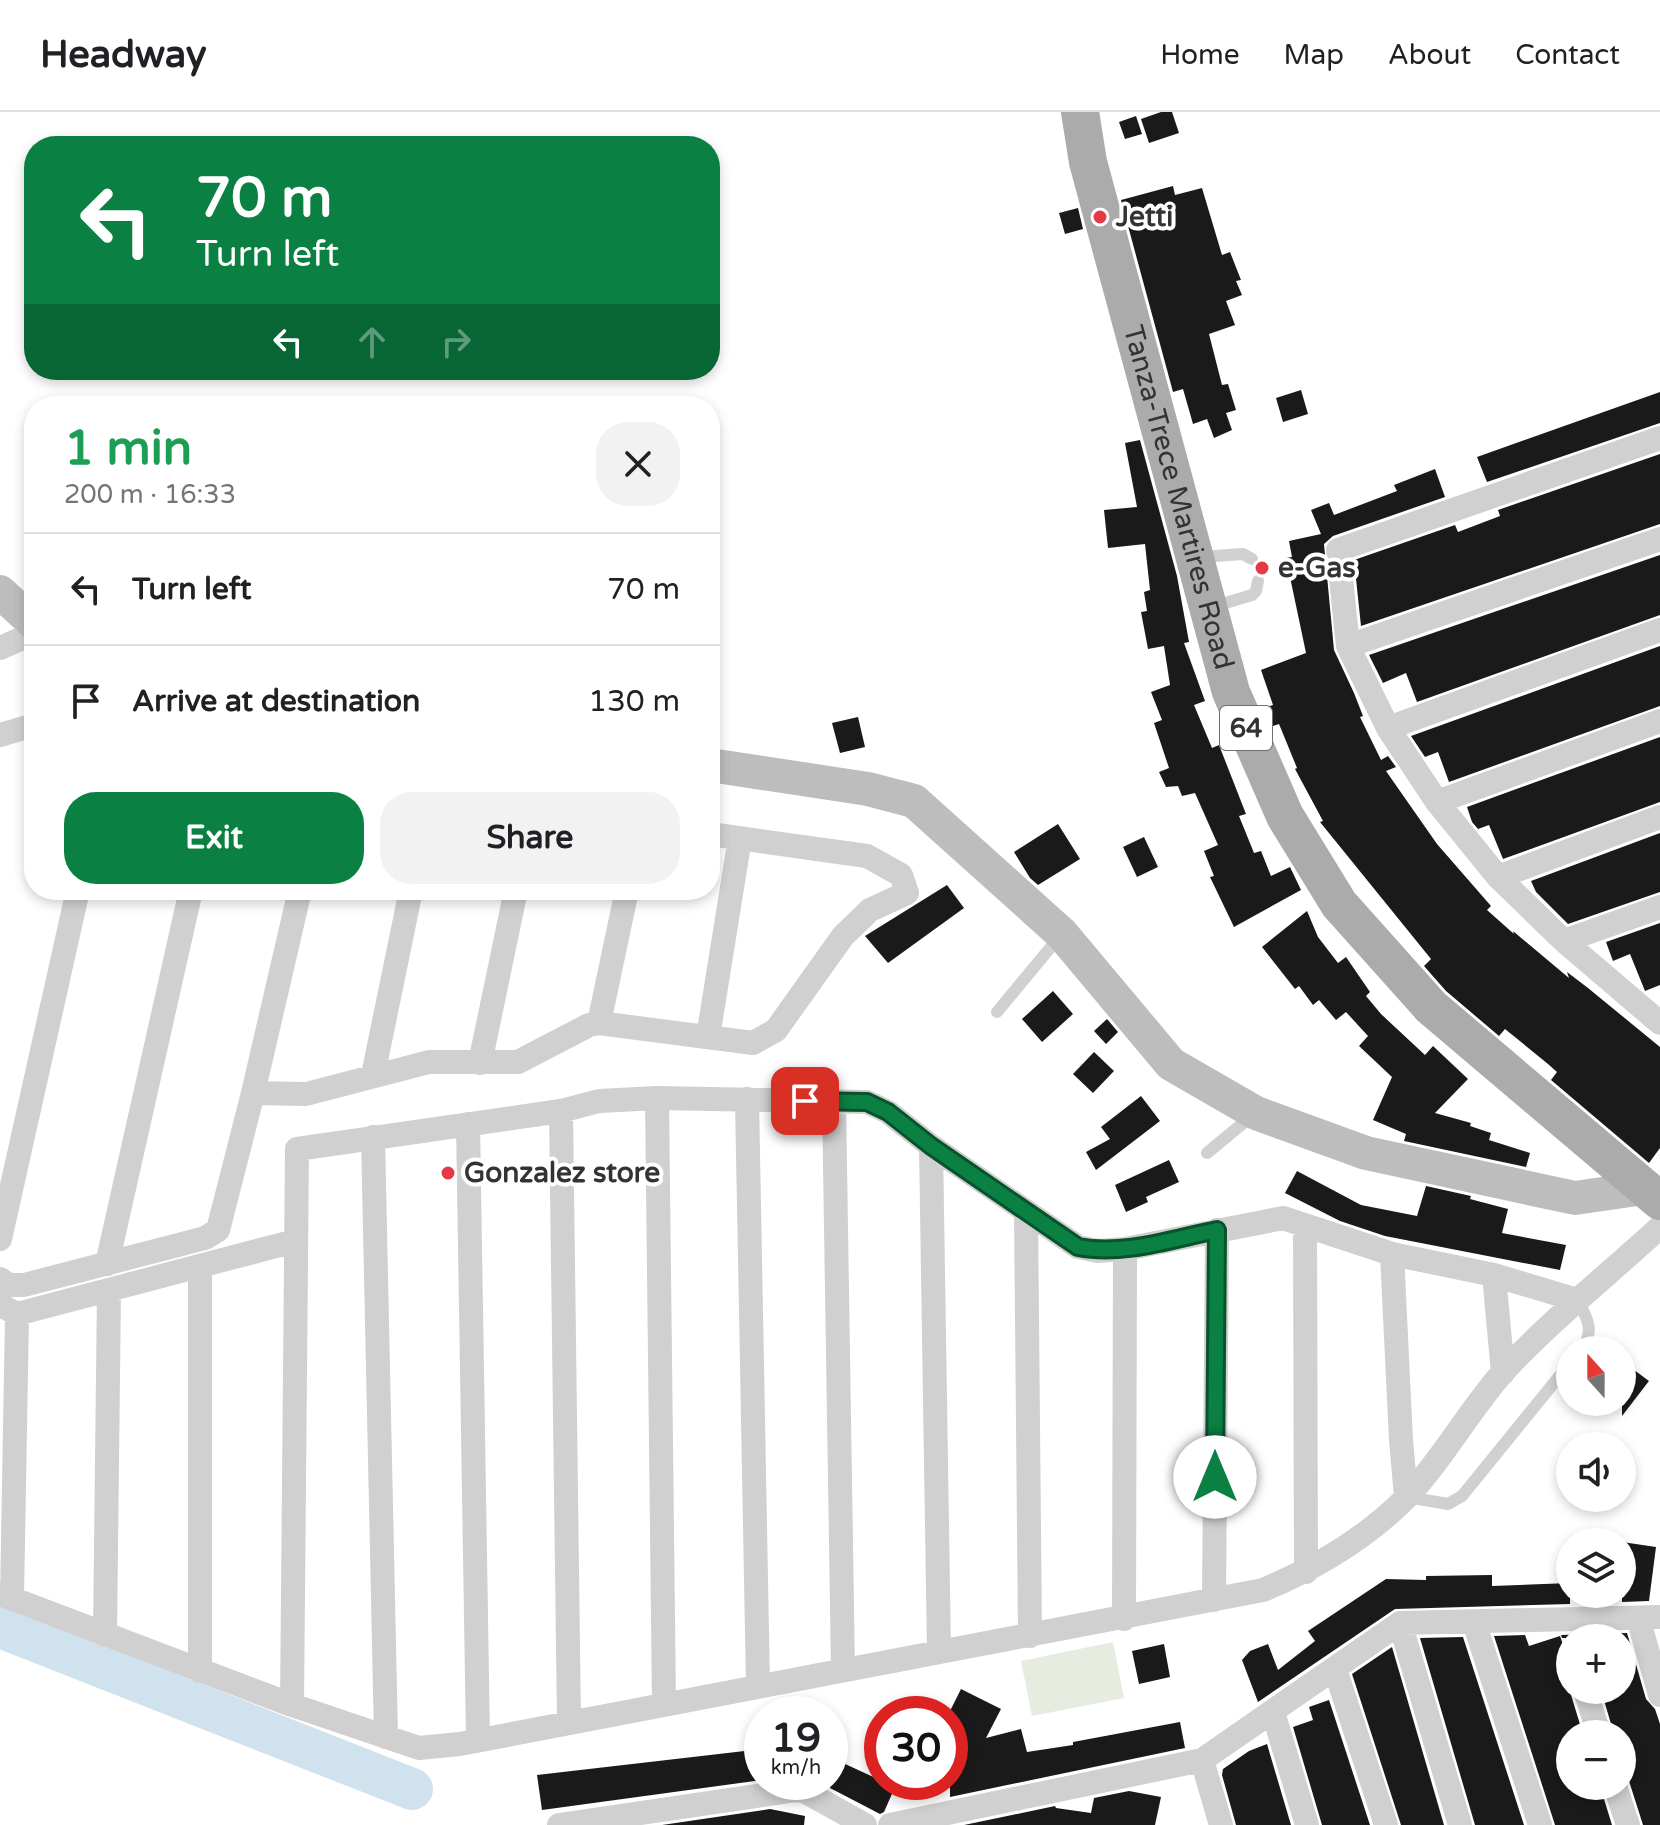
<!DOCTYPE html>
<html lang="en">
<head>
<meta charset="utf-8">
<style>
	body { margin:0; font-family:"Varela Round",sans-serif; background:#f2f2f2; color:#202124; height:100vh; display:flex; flex-direction:column; font-size:30px; white-space:nowrap }
	* { box-sizing:border-box; margin:0 }
	p { font-size:26px; color:#757577 }
	.icon { flex:none; width:44px; height:44px; fill:none; stroke:currentColor; stroke-width:2; stroke-linecap:round; stroke-linejoin:round }
	.map { position:relative; flex:1; overflow:hidden }
	.details { position:absolute; left:24px; top:284px; width:696px; height:504px; display:flex; flex-direction:column; background:#fff; border-radius:32px; box-shadow:0 4px 12px #0003 }
	.details>* { flex:none }
	.hud { position:absolute; left:24px; top:24px; width:696px; height:244px; border-radius:32px; box-shadow:0 4px 12px #0003; background:#0b8043; color:#fff; overflow:hidden }
	.needle { width:52px; rotate:339deg }
	.tools { position:absolute; left:1556px; top:1224px; display:grid; gap:16px }
	.tools a { display:grid; place-items:center; width:80px; height:80px; border-radius:50%; background:#fff; box-shadow:0 4px 12px #0003; font-size:40px }
	.speed { position:absolute; left:744px; top:1584px; display:flex; gap:16px; font-size:40px; font-weight:700; text-align:center }
	.speed>* { display:grid; place-content:center; width:104px; height:104px; border-radius:50%; background:#fff; box-shadow:0 4px 12px #0003; line-height:1 }
	.speed small { font-size:20px; font-weight:400 }
	.speed .limit { border:12px solid #d22; background:#fff; color:#111 }
	.pin { position:absolute; display:grid; place-items:center; width:68px; height:68px; color:#fff; margin:-34px; border-radius:16px; box-shadow:0 4px 12px #0006 }
	.me { position:absolute; width:88px; margin:-44px; rotate:0deg; stroke-linejoin:round; filter:drop-shadow(0 0 6px #0008) }
	.turn { display:flex; align-items:center; gap:28px; height:168px; padding:0 40px; font-size:36px }
	.turn .icon { width:104px; height:104px; stroke-width:2.5 }
	.turn b { display:block; font-size:56px; line-height:68px }
	.lanes { display:flex; align-items:center; height:76px; padding:0 40px; background:#0003; justify-content:center; gap:40px; direction:ltr }
	.lanes .off { opacity:.35 }
	.round { display:grid; place-items:center; flex:none; width:84px; height:84px; border-radius:32px; background:#f2f2f2 }
	.head { display:flex; align-items:center; justify-content:space-between; height:136px; padding:0 40px }
	h1 { font-size:48px; font-weight:700; line-height:60px; color:#1e9e55 }
	.primary-button { display:flex; gap:16px; margin-top:auto; padding:16px 40px }
	.primary-button a { flex:1; height:92px; border-radius:32px; background:#0b8043; color:#fff; font-size:32px; font-weight:700; line-height:92px; text-align:center }
	.primary-button a+a { background:#f2f2f2; color:#202124 }
	ul { padding:0; list-style:none }
	li { display:flex; align-items:center; gap:24px; height:112px; padding:0 40px; border-top:2px solid #e0e0e0 }
	li div { flex:1 }
	li b { display:block; font-size:30px }
	li em { font-style:normal }
	header { display:flex; align-items:center; gap:48px; box-sizing:border-box; height:112px; padding:0 40px; background:#fff; border-bottom:2px solid #e0e0e0 }
	header strong { font-size:38px }
	nav { display:flex; gap:44px; margin-inline-start:auto; font-size:28px }
	.map>svg:first-child { display:block }
</style>
</head>
<body>
<header>
<strong>Headway</strong>
<nav><a>Home</a><a>Map</a><a>About</a><a>Contact</a></nav>
</header>
<div class="map">
<svg width="1660" height="1713" viewBox="0 0 1660 1713">
	<rect width="100%" height="100%" fill="#fff"/>
	<!-- green -->
	<path fill="#e6ecdf" d="M1113,1530L1124,1586L1032,1604L1021,1549Z"/>
	<g fill="none" stroke-linecap="round" stroke-linejoin="round">
		<!-- river -->
		<path stroke="#cfe2ee" stroke-width="42" d="M0,1515L412,1677"/>
	</g>
	<!-- building -->
	<path fill="#1a1a1a" d="M1161,0H1172L1179,21L1149,31L1141,7Z
		M1136,4L1142,22L1125,27L1119,10Z
		M1173,74L1175,83L1202,76L1222,143L1230,140L1241,168L1236,169L1242,183L1226,189L1235,213L1209,222L1222,273L1228,272L1236,298L1226,301L1232,318L1214,326L1207,307L1193,312L1183,277L1173,280L1121,88Z
		M1078,96L1083,117L1065,122L1059,101Z
		M1301,278L1308,302L1283,310L1276,286Z
		M1660,280V311L1487,370L1477,345Z
		M1140,328L1177,464L1189,530L1184,531L1205,589L1194,593L1212,636L1219,633L1246,702L1239,704L1254,741L1261,739L1271,764L1290,755L1301,778L1234,815L1210,765L1214,764L1204,739L1218,733L1195,681L1182,684L1178,674L1166,675L1159,660L1169,656L1154,611L1162,608L1151,580L1170,573L1164,534L1148,537L1141,500L1147,499L1144,480L1150,478L1145,432L1108,436L1104,398L1137,395L1125,331Z
		M1660,342V412L1361,514L1354,448L1455,413L1458,420L1500,404L1498,398Z
		M1435,357L1445,385L1333,424L1324,432L1334,538L1354,581L1363,604L1360,605L1381,648L1388,644L1396,655L1386,659L1437,732L1491,794L1487,798L1514,822L1513,819L1569,866L1567,860L1588,876L1660,935V1036L1649,1051L1551,968L1557,960L1548,952L1505,917L1499,924L1446,879L1424,854L1431,847L1320,710L1323,709L1295,657L1297,656L1279,612L1270,615L1262,597L1273,593L1261,558L1306,541L1286,446L1292,445L1289,429L1321,422L1311,398L1329,391L1334,403L1397,379L1394,373Z
		M1660,443V503L1417,590L1406,561L1383,571L1369,543Z
		M1660,534V594L1449,670L1438,640L1425,645L1411,624Z
		M858,605L865,635L840,641L832,611Z
		M1660,625V690L1503,747L1489,713L1478,717L1472,710L1467,695Z
		M1058,712L1080,747L1038,773L1030,766L1014,740Z
		M1660,721V780L1568,812L1536,780L1531,769Z
		M1144,725L1158,755L1137,765L1123,735Z
		M947,773L964,796L888,851L865,824Z
		M1307,799L1318,825L1338,851L1346,845L1370,880L1366,884L1381,902L1425,943L1433,934L1468,967L1435,1001L1471,1011L1470,1014L1491,1021L1489,1028L1530,1041L1526,1055L1404,1029L1406,1022L1373,1008L1392,965L1359,934L1368,924L1346,900L1336,908L1319,888L1313,893L1299,874L1295,877L1262,835Z
		M1660,811V873L1645,879L1630,842L1613,849L1606,830Z
		M1053,879L1073,902L1042,930L1022,907Z
		M1107,907L1118,920L1106,932L1094,919Z
		M1094,940L1114,959L1093,981L1073,962Z
		M1141,984L1160,1009L1096,1058L1086,1040L1110,1027L1101,1015Z
		M1169,1048L1179,1070L1146,1085L1148,1090L1126,1100L1115,1073Z
		M1297,1059L1361,1093L1417,1104L1426,1074L1471,1084L1470,1087L1508,1097L1502,1121L1566,1133L1560,1158L1385,1124L1340,1109L1285,1081Z
		M1622,1249L1649,1269L1622,1304Z
		M1622,1430L1656,1435L1649,1489L1622,1490Z
		M1492,1463V1474L1570,1471V1492L1395,1497L1258,1590L1242,1548L1250,1539L1268,1532L1278,1558L1315,1529L1308,1519L1386,1467L1426,1468V1464Z
		M1627,1521L1646,1587L1655,1597L1660,1612V1713H1643L1629,1669L1622,1661V1622H1614L1601,1578H1622V1526H1562L1561,1523Z
		M1525,1523L1529,1534L1560,1524L1570,1553L1571,1583L1583,1622H1570V1674H1600L1612,1713H1555L1494,1524Z
		M1463,1525L1524,1713H1475L1420,1526Z
		M1164,1532L1170,1565L1139,1572L1132,1539Z
		M1392,1535L1444,1713H1401L1352,1562Z
		M961,1577L1001,1597L986,1626L1021,1617L1027,1640L1073,1633V1630L1180,1610L1185,1636L950,1685V1599Z
		M1329,1588L1370,1713H1322L1293,1615L1313,1608L1309,1595Z
		M1267,1632L1291,1713H1236L1222,1663L1223,1657L1249,1639Z
		M762,1637V1668L542,1698L537,1663Z
		M830,1645L895,1675L884,1700L880,1702L830,1676Z
		M1129,1679L1161,1685L1155,1713H964L1055,1694L1056,1696L1091,1701L1094,1686Z
		M770,1697L805,1704L804,1713H662Z"/>
	<g fill="none" stroke-linecap="round" stroke-linejoin="round">
		<!-- lane -->
		<path stroke="#d0d0d0" stroke-width="12" d="M1201,445L1243,442L1252,447
			M1212,495L1252,483L1256,479L1258,469
			M997,900L1060,824
			M1207,1041L1253,1003
			M1577,1188C1588,1206 1595,1220 1581,1238
			M1407,1385L1448,1392L1462,1384L1570,1251"/>
		<!-- street -->
		<path stroke="#d0d0d0" stroke-width="24" d="M1660,326L1338,438L1348,534L1388,616L1437,690L1498,765L1564,829L1660,911
			M1348,534L1660,427
			M0,536L34,521
			M1388,616L1660,518
			M0,623L34,613
			M1437,690L1660,609
			M1498,765L1660,705
			M1564,829L1660,795
			M599,911L627,778
			M708,925L740,726
			M480,951L516,778
			M373,963L411,778
			M253,981L306,982L429,950H518L589,913L599,911L753,931L776,918L843,824L870,798L907,781L901,763L867,744L710,722
			M657,986L664,1592
			M747,987L758,1573
			M834,989L843,1558
			M561,999L569,1610
			M468,1012L478,1628
			M373,1025L386,1625
			M931,1034L939,1540
			M1026,1099L1030,1524
			M1305,1115L1306,1460
			M0,1127L78,778
			M1392,1142L1401,1328L1406,1385
			M107,1152L191,778
			M200,1154V1559
			M1494,1163L1503,1261
			M0,1167L9,1173H24L205,1126L218,1118L253,981L300,778
			M0,1193L17,1202L295,1129
			M0,1482L292,1593L419,1636L460,1632L1263,1478C1316,1456 1365,1427 1406,1386C1442,1348 1468,1300 1503,1260C1551,1208 1608,1163 1660,1115
			M12,1487L17,1202
			M1214,1488L1217,1118
			M1638,1506L1660,1583
			M1124,1507L1125,1137
			M1474,1510L1540,1713
			M1400,1511L1460,1713
			M105,1523L109,1178
			M1335,1557L1386,1713
			M1585,1578L1599,1622
			M292,1593L297,1037L561,999L599,989L657,986L867,990L888,1000L931,1034L1078,1135L1098,1139L1125,1137L1283,1106L1392,1142L1494,1163L1577,1188
			M1273,1600L1307,1713
			M1202,1648L1221,1713
			M1615,1674L1628,1713
			M559,1713L797,1678L806,1680L865,1713
			M890,1713L1202,1648L1400,1511L1660,1505"/>
		<!-- secondary -->
		<path stroke="#bdbdbd" stroke-width="34" d="M0,480L34,511
			M710,653L868,677L914,689L1062,822L1171,952L1256,1001L1366,1041L1575,1086L1644,1076"/>
		<!-- primary -->
		<path stroke="#ababab" stroke-width="38" id="s1" d="M1080,0L1088,50L1231,580L1285,704L1339,792L1431,895L1660,1089"/>
	</g>
	<g fill="none" stroke-linecap="round" stroke-linejoin="round">
		<!-- route casing -->
		<g stroke="#07532c" stroke-width="20">
			<path id="route" d="M805,989L867,990L888,1000L931,1034L1078,1135C1123,1144 1172,1127 1217,1118L1215,1365"/>
		</g>
		<!-- route -->
		<use href="#route" stroke="#0b8043" stroke-width="14"/>
	</g>
	<!-- markers -->
	<g fill="#e63946" stroke="#fff" stroke-width="3">
		<circle cx="1100" cy="105" r="8"/>
		<circle cx="1262" cy="456" r="8"/>
		<circle cx="448" cy="1061" r="8"/>
	</g>
	<g text-anchor="middle" dominant-baseline="central" stroke-width="8" stroke-linejoin="round" paint-order="stroke">
		<!-- shield labels -->
		<rect fill="#fff" stroke="#707070" stroke-width="2" x="1220" y="594" width="52" height="44" rx="6"/>
		<g font-size="26" font-weight="bold" fill="#333">
			<text x="1246" y="616">64</text>
		</g>
		<!-- poi labels -->
		<g font-size="28" font-weight="bold" fill="#333" stroke="#fff" text-anchor="start">
			<text x="1116" y="105">Jetti</text>
			<text x="1278" y="456">e-Gas</text>
			<text x="464" y="1061">Gonzalez store</text>
		</g>
		<!-- street labels -->
		<g font-size="28" fill="#333" stroke="#fff">
			<text stroke="none"><textPath href="#s1" startOffset="398">Tanza-Trece Martires Road</textPath></text>
		</g>
	</g>
</svg>
<div class="tools">
<a><svg class="needle" viewBox="-14 -14 28 28"><path d="M0-13l5 13h-10z" fill="#e53935"/><path d="M0 13l5-13h-10z" fill="#757577"/></svg></a>
<a><svg class="icon" aria-label="sound" viewBox="0 0 24 24"><path d="M4 9h4l5-4v14l-5-4H4zM17 9q2 3 0 6"/></svg></a>
<a><svg class="icon" aria-label="layers" viewBox="0 0 24 24"><path d="M12 4l9 5-9 5-9-5zM3 14l9 5 9-5"/></svg></a>
<a>+</a>
<a>−</a>
</div>
<div class="speed"><div>19<small>km/h</small></div><div class="limit">30</div></div>
<div class="pin" style="left:805px;top:989px;background:#d93025"><svg class="icon" aria-label="arrive" viewBox="0 0 24 24"><path d="M6 21V4h12l-3 4 3 4H6"/></svg></div>
<svg class="me" style="left:1215px;top:1365px" viewBox="-20 -20 40 40"><circle r="19" fill="#fff"/><path d="M0-13L10 11 0 6-10 11z" fill="#0b8043"/></svg>
<div class="hud">
<div class="turn"><svg class="icon" aria-label="left" viewBox="0 0 24 24"><path d="M17 20v-9H6M10 6l-5 5 5 5"/></svg><div><b>70 m</b>Turn left</div></div>
<div class="lanes"><svg class="icon" aria-label="left" viewBox="0 0 24 24"><path d="M17 20v-9H6M10 6l-5 5 5 5"/></svg><svg class="icon off" aria-label="ahead" viewBox="0 0 24 24"><path d="M12 20V5M6 11l6-6 6 6"/></svg><svg class="icon off" aria-label="right" viewBox="0 0 24 24"><path d="M7 20v-9h11M14 6l5 5-5 5"/></svg></div>
</div>
<section class="details">
<div class="head"><div><h1>1 min</h1><p>200 m · 16:33</p></div><a class="round"><svg class="icon" aria-label="close" viewBox="0 0 24 24"><path d="M6 6l12 12M18 6L6 18"/></svg></a></div>
<ul>
<li><svg class="icon" aria-label="left" viewBox="0 0 24 24"><path d="M17 20v-9H6M10 6l-5 5 5 5"/></svg><div><b>Turn left</b></div><em>70 m</em></li>
<li><svg class="icon" aria-label="arrive" viewBox="0 0 24 24"><path d="M6 21V4h12l-3 4 3 4H6"/></svg><div><b>Arrive at destination</b></div><em>130 m</em></li>
</ul>
<div class="primary-button"><a>Exit</a><a>Share</a></div>
</section>
</div>
</body>
</html>
